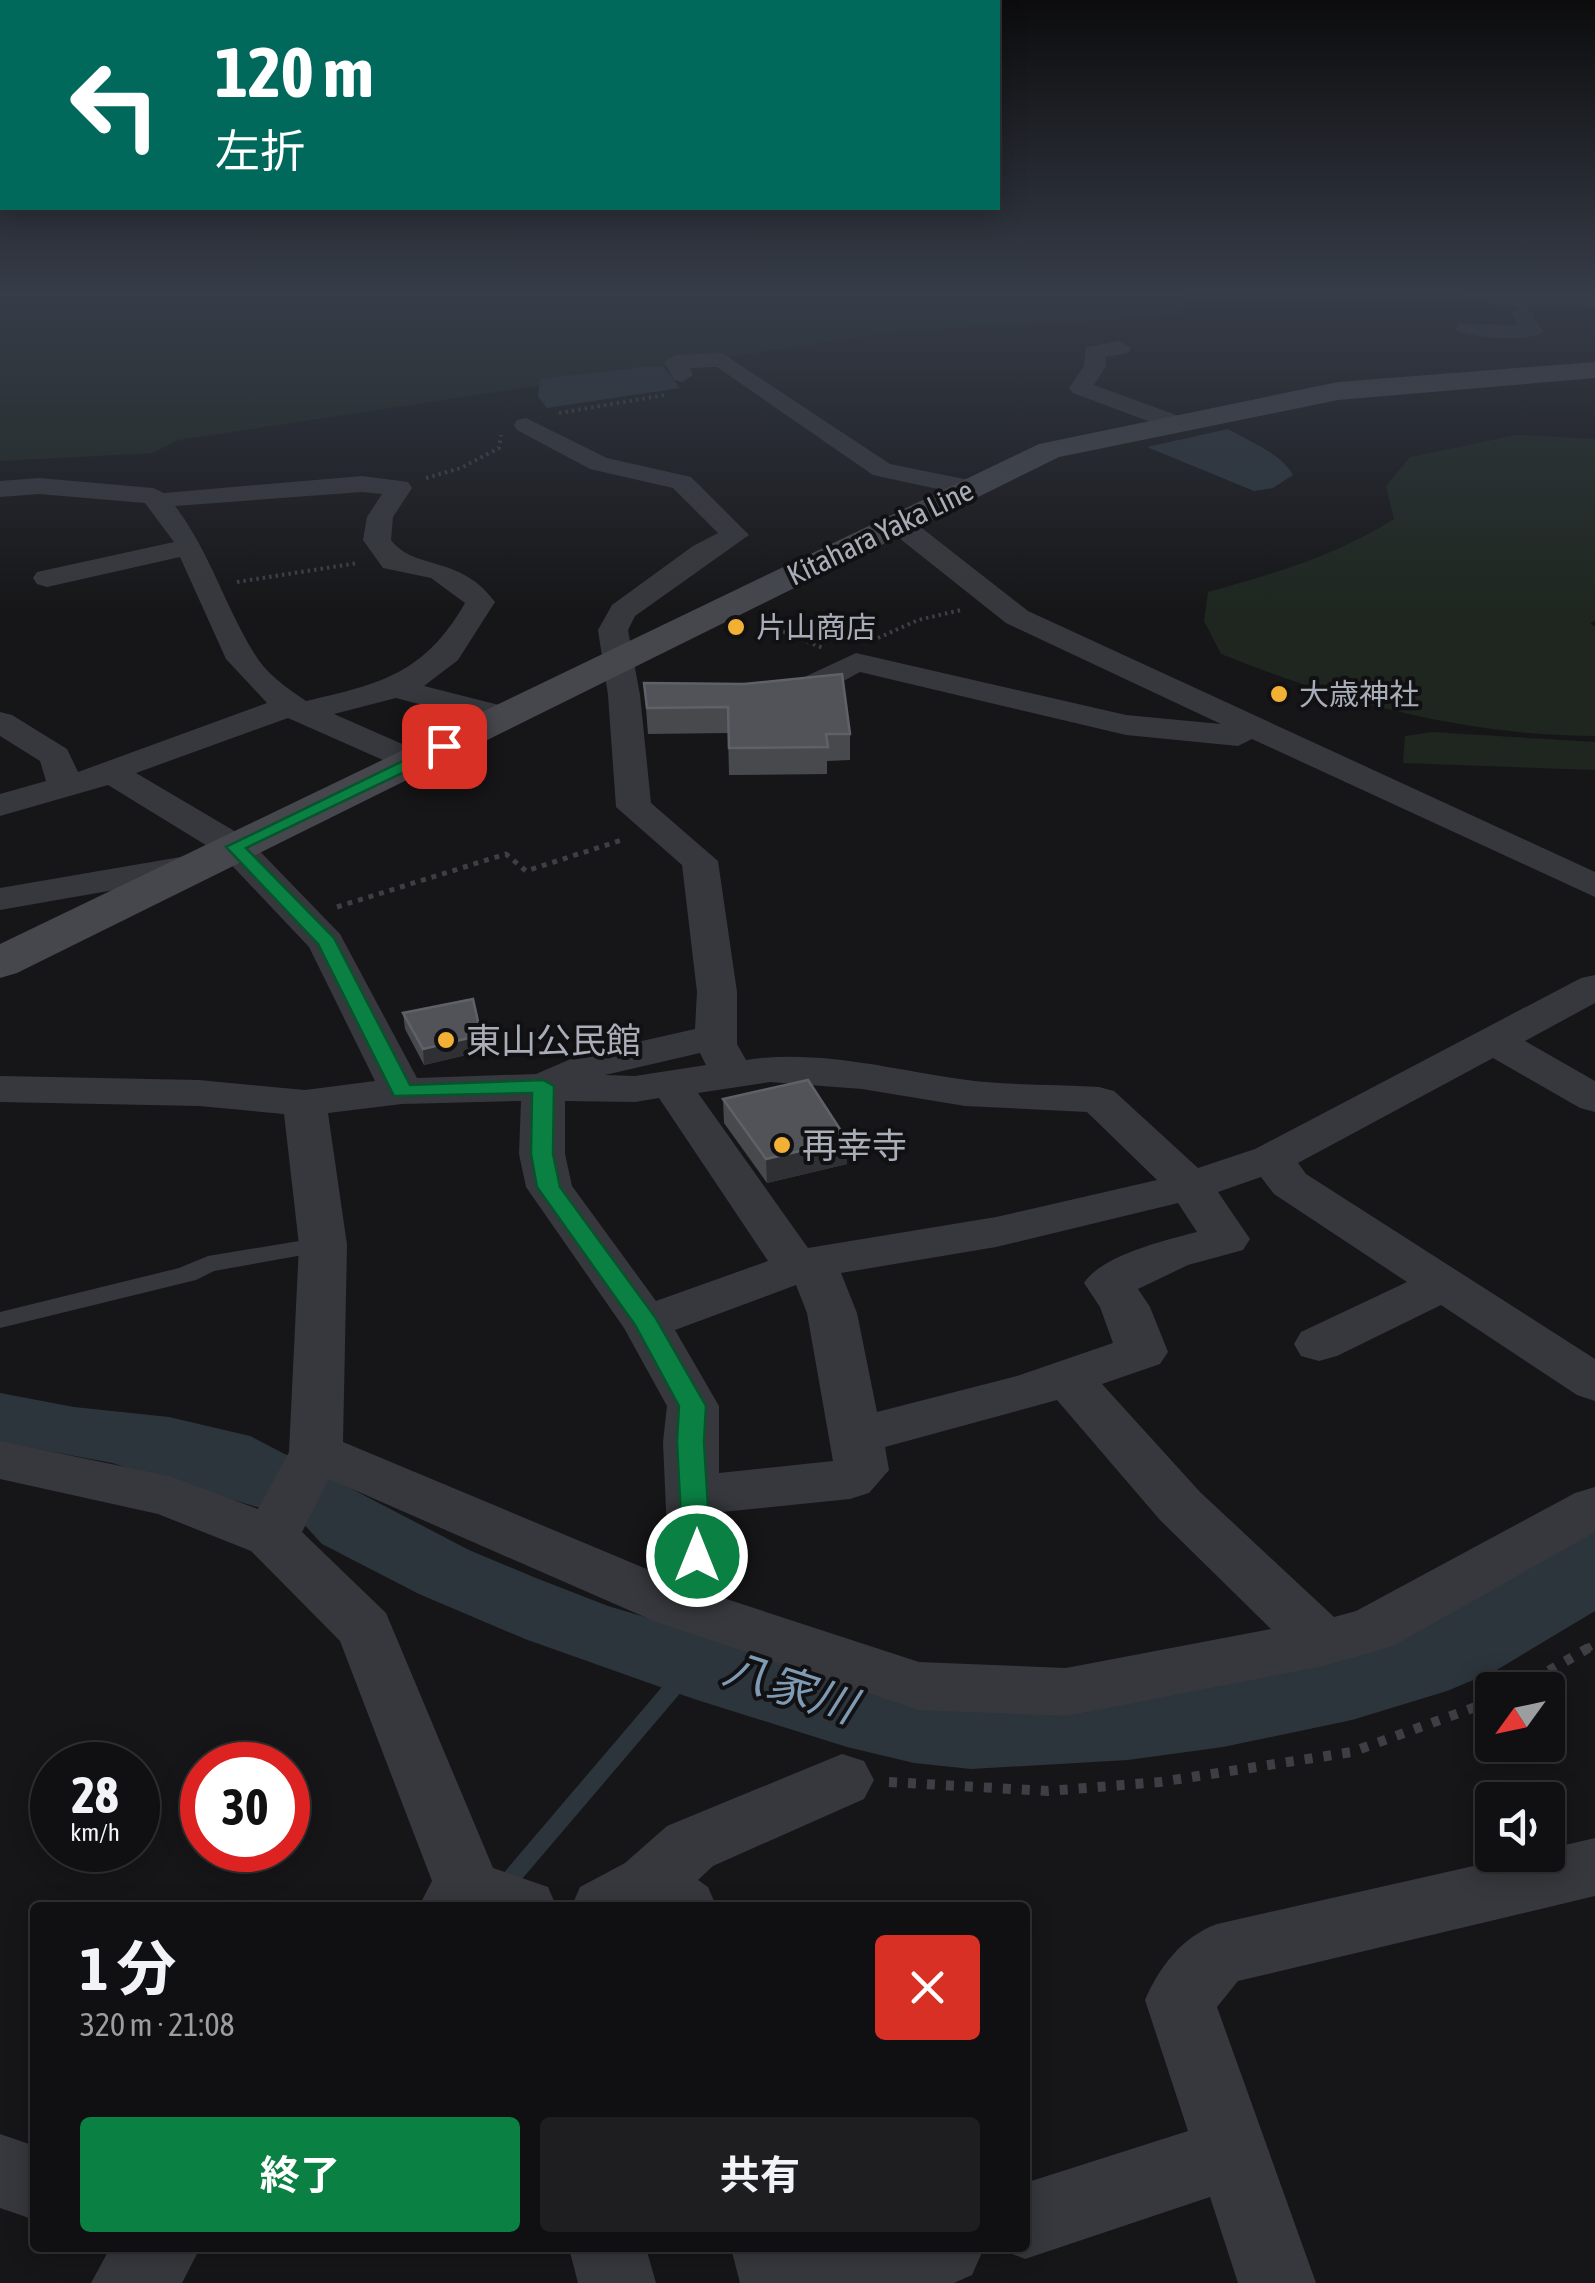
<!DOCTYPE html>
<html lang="ja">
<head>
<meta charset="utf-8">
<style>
	body { margin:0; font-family:"Asap Condensed","Noto Sans JP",sans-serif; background:#1e1e20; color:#f1f3f6; height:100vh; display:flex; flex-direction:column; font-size:38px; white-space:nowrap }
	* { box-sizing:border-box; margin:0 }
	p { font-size:32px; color:#9c9d9f }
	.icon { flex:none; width:55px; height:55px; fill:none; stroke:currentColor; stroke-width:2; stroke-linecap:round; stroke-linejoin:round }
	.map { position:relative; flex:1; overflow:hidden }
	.side { position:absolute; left:30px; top:1902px; width:1000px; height:350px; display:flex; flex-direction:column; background:#101012; border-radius:10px; box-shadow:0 5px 25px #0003,0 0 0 2px #303032 }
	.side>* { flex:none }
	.top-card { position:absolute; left:0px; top:0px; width:1000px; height:210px; box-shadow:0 5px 25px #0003,0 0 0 2px #303032; background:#00695c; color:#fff; overflow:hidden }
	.needle { width:65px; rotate:237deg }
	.controls { position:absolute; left:1475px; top:1672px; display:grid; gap:20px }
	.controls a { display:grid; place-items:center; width:90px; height:90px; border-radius:10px; background:#101012; box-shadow:0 5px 25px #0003,0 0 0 2px #303032; font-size:50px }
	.speed { position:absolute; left:30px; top:1742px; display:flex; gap:20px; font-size:50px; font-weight:700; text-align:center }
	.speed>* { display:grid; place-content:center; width:130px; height:130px; border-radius:50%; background:#101012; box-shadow:0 5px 25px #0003,0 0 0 2px #303032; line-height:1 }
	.speed small { font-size:25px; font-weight:400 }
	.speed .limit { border:15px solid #d22; background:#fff; color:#111 }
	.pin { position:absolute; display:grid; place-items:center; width:85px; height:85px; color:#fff; margin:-42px; border-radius:20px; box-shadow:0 5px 15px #0006 }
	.me { position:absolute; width:110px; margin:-55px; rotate:0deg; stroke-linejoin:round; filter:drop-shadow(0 0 8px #0008) }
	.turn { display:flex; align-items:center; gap:35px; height:210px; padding:0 50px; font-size:45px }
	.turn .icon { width:130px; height:130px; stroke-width:2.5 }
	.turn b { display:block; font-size:70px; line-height:85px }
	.round { display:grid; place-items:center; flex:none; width:105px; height:105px; border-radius:10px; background:#1e1e20 }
	.summary { display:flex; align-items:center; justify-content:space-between; height:170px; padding:0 50px }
	h1 { font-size:60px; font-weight:700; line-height:75px }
	.primary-button { display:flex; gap:20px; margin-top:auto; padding:20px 50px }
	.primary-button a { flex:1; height:115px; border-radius:10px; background:#0b8043; color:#fff; font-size:40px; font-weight:700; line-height:115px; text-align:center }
	.primary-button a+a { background:#1e1e20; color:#f1f3f6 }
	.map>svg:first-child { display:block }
</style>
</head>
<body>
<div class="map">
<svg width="1595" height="2283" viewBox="0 0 1595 2283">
	<rect width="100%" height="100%" fill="#161618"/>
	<!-- green -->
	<path fill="#1e261f" d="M0,292H1177L1182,306L1178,316L902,331L178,440L153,453L0,461Z
		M1517,435L1595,439V621L1590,623L1595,627V736C1463,735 1342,703 1221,654L1204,621L1208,592C1273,574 1336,556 1394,519L1386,486L1410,457Z
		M1432,732L1595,742V770L1403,763L1405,736Z"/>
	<!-- water -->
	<path fill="#2c353c" d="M652,366L664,367L680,388L547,408L538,397L540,379Z
		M1228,429C1249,441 1282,454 1293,475L1273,488L1254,491L1147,447Z
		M0,1393L74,1407L169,1417L250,1436L469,1550L536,1578L608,1606L809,1666L1166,1688L1595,1526V1611L1495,1671L1447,1691L1352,1720L1223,1747L1128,1760L971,1769L914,1763L847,1747L694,1699L525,1639L419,1594L322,1544L300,1520L112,1463L0,1442Z"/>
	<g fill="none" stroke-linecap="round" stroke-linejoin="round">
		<!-- stream -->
		<path stroke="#2c353c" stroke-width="18" d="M512,1877L678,1682"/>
		<!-- path-far3 -->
		<path stroke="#3d3f44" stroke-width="4" stroke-dasharray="2.5 4" stroke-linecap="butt" d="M559,413L665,395
			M426,478L461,468L499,448L501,435
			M237,582L358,563
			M765,624L823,648
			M878,638L918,620L961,610"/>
		<!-- path-far2 -->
		<path stroke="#3d3f44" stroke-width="5" stroke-dasharray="5 6" stroke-linecap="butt" d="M337,907L506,854L526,871L625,839"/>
		<!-- path-far1 -->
		<path stroke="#3d3f44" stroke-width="8" stroke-dasharray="6 9" stroke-linecap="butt" d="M1586,1649L1595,1644"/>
		<!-- path -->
		<path stroke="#3d3f44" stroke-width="10" stroke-dasharray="8 11" stroke-linecap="butt" d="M1516,1690L1590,1647
			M889,1782L1048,1791L1160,1782L1352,1752L1492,1701"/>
		<!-- lane -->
		<path fill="#37383d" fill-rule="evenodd" d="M323,1237L331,1240L335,1245L331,1250L214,1271L196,1280L0,1328V1312L179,1268L208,1256Z"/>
		<!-- street -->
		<path fill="#37383d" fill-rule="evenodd" d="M1463,292L1595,296V308L1525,307L1529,309L1543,332C1531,342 1468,339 1456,329L1459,324L1518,325L1512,313L1519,307L1497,305Z
			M1120,341L1131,348L1128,353L1105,357L1106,366L1094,385L1187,419L1190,424L1187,429H1169L1073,393L1069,388L1084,366L1086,347Z
			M722,353L890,464L979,482L983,488L970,496L873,475L717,367L690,368L693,375L682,382L674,380L664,362L675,355Z
			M526,418L607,458L691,477L749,535L635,616L628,630L640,695L651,803L718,861L737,992V1044L746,1060C817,1049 890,1069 960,1079C1006,1086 1053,1084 1099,1087L1114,1091L1198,1168L1255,1149L1581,978L1595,975V1003L1525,1041L1595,1081V1112L1580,1108L1493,1058L1298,1163L1306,1174L1595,1359V1401L1577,1395L1441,1305L1337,1356L1319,1361L1301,1356L1294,1344L1301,1332L1407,1282L1274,1194L1261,1177L1218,1192L1250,1239L1243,1250L1188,1265L1138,1289L1150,1307L1168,1352L1160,1364L1102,1384L1200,1492L1334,1617L1356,1611L1575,1493L1595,1487V1532L1393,1646L1323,1666L1066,1716L919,1710L656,1622L329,1479L302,1532L386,1613L493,1868L548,1887L557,1908H418L432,1881L340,1641L251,1551L158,1514L0,1479V1441L169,1476L258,1509L289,1452L299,1245L284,1114L199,1106L0,1102V1076L199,1080L305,1090L375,1081L309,947L222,855L108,785L0,816V794L46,781L40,761L0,736V712L12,715L67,749L78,772L267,703L226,659L180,557L47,587L37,584L33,578L37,572L174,542L145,503L39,494L0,497V481L39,478L153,488L164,493L362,476L408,482L412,488L393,517L391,540C414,571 460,554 495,602L458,660L424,686L519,710L523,717L519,724L507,727L396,698L334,714L425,754L430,761L425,768H401L288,718L136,773L248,839L340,934L417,1078L536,1074L580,1055L695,1029L697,992L682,865L616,807L608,695L598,630L612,605L693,546L718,533L673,488L590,469L517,430L514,425L517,420ZM362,492L382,494L367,517L363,540L383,568L431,578L465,603C425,673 381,684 306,701C287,688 266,674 254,653C224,604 210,552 175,506ZM700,1053L706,1065L635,1076L605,1075ZM770,1082L862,1089L965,1106L1087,1112L1157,1180L996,1217L808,1248L698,1093ZM659,1098L768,1261L656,1301L572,1186L565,1154V1101L635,1102ZM521,1101L519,1154L526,1187L624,1328L667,1406L663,1442L668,1555L661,1575L343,1442L347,1245L328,1113L402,1104ZM1178,1203L1197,1232C1166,1240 1102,1255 1084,1283L1100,1307L1113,1343L1017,1376L877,1412L857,1313L841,1273L996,1247ZM796,1285L807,1313L833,1461L719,1473V1406L675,1330ZM1057,1400L1160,1520L1271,1629L1066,1668L919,1662L711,1594L726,1555L722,1512L850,1499L869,1493L889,1470L885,1447Z
			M899,516L909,518L1028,611L1595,872V897L1252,739L1238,746L1126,735L860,672C830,688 796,709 761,700L756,693L761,686L798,680L856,653L1126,715L1221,724L1006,623L889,530L885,524L889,518Z
			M198,854L211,857L216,865L211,873L0,910V888Z
			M842,1754L864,1761L874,1780L864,1799L713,1866L698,1880L708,1887L717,1908H571L580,1887L625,1863L667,1826Z
			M1595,1838V1896L1238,1981L1217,2007L1316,2283H1238L1210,2197L1025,2259L998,2248H1025V2183L1188,2131L1145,2000C1160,1966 1182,1937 1217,1924L1522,1855H1548V1849Z
			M0,2134L35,2146V2220L0,2208Z
			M110,2248H200L182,2283H91Z
			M569,2248H646L656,2283H578Z
			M731,2248H808L810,2254L826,2248H984L972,2275L954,2283H740Z"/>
		<!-- secondary -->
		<path fill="#45474d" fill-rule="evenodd" d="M1595,362V378L1338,400L1059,457L17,973L0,978V944L1039,444L1338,382Z"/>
	</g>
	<!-- wall -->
	<path fill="#47494d" d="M644,683L850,734V760L827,761V774L729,775L728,733L648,734Z
		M403,1013L481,1035L483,1051L424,1065L405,1029Z
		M723,1099L847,1140V1164L767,1183L724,1123Z"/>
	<!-- shaded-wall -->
	<path fill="#2f3033" d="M481,1035L483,1051L424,1065L423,1049Z
		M847,1140V1164L767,1183L766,1159Z"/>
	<!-- building -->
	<path fill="#525359" stroke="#5f6168" stroke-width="2.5" d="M842,674L850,734H826L828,747L729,748L728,707L647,708L644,683L744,684Z
		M473,999L481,1035L423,1049L403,1013Z
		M808,1080L847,1140L766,1159L723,1099Z"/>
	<!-- sky -->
	<linearGradient id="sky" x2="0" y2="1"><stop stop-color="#0c0c0d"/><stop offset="0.48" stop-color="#363c48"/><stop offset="1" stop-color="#363c48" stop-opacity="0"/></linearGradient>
	<rect width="1595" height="612" fill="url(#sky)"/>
	<!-- route -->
	<path fill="#0b8043" stroke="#07532c" stroke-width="2.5" d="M444,741L453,746L450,750L246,848L334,938L410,1085L543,1080L554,1086L553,1154L560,1187L655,1317L706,1406L704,1442L711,1556L707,1563L697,1566L687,1563L683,1556L677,1442L679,1406L635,1325L537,1187L531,1154L532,1093L394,1096L318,944L226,847Z"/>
	<!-- markers -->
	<g fill="#f2b134" stroke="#111113" stroke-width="4">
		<circle cx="736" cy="627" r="10"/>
		<circle cx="1279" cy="694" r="10"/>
		<circle cx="446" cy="1040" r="10"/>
		<circle cx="782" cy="1145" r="10"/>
	</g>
	<g text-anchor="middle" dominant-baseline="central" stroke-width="8" stroke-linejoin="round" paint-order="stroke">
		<!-- far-street labels -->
		<g font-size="30" fill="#a8adb8" stroke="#111113">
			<text transform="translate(880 532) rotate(-26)">Kitahara Yaka Line</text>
		</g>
		<!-- far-poi labels -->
		<g font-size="30" fill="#a8adb8" stroke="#111113" text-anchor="start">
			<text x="756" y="627">片山商店</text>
			<text x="1299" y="694">大歳神社</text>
		</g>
		<!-- poi labels -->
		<g font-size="35" fill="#a8adb8" stroke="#111113" text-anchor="start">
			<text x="466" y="1040">東山公民館</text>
			<text x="802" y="1145">再幸寺</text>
		</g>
		<!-- near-water labels -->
		<g font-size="45" font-style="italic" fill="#7f9bb3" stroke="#111113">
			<text transform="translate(790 1687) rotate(18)">八家川</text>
		</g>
	</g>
</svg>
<div class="controls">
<a><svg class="needle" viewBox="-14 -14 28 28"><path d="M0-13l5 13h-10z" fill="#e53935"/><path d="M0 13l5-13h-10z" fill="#9c9d9f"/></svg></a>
<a><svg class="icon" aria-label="sound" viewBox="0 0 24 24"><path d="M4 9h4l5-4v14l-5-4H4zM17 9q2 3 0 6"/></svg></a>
</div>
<div class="speed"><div>28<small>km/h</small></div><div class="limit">30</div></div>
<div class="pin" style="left:444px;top:746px;background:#d93025"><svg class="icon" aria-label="arrive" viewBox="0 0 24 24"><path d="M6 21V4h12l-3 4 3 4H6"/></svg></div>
<svg class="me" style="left:697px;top:1556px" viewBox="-20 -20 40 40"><circle r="17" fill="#0b8043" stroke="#fff" stroke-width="3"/><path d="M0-11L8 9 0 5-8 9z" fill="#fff"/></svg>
<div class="top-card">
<div class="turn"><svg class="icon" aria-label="left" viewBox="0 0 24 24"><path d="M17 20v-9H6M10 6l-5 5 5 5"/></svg><div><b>120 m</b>左折</div></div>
</div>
<section class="side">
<div class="summary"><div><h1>1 分</h1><p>320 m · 21:08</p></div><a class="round" style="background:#d93025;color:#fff"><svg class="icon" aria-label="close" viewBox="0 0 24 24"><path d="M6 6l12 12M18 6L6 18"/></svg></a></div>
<div class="primary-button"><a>終了</a><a>共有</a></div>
</section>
</div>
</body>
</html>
